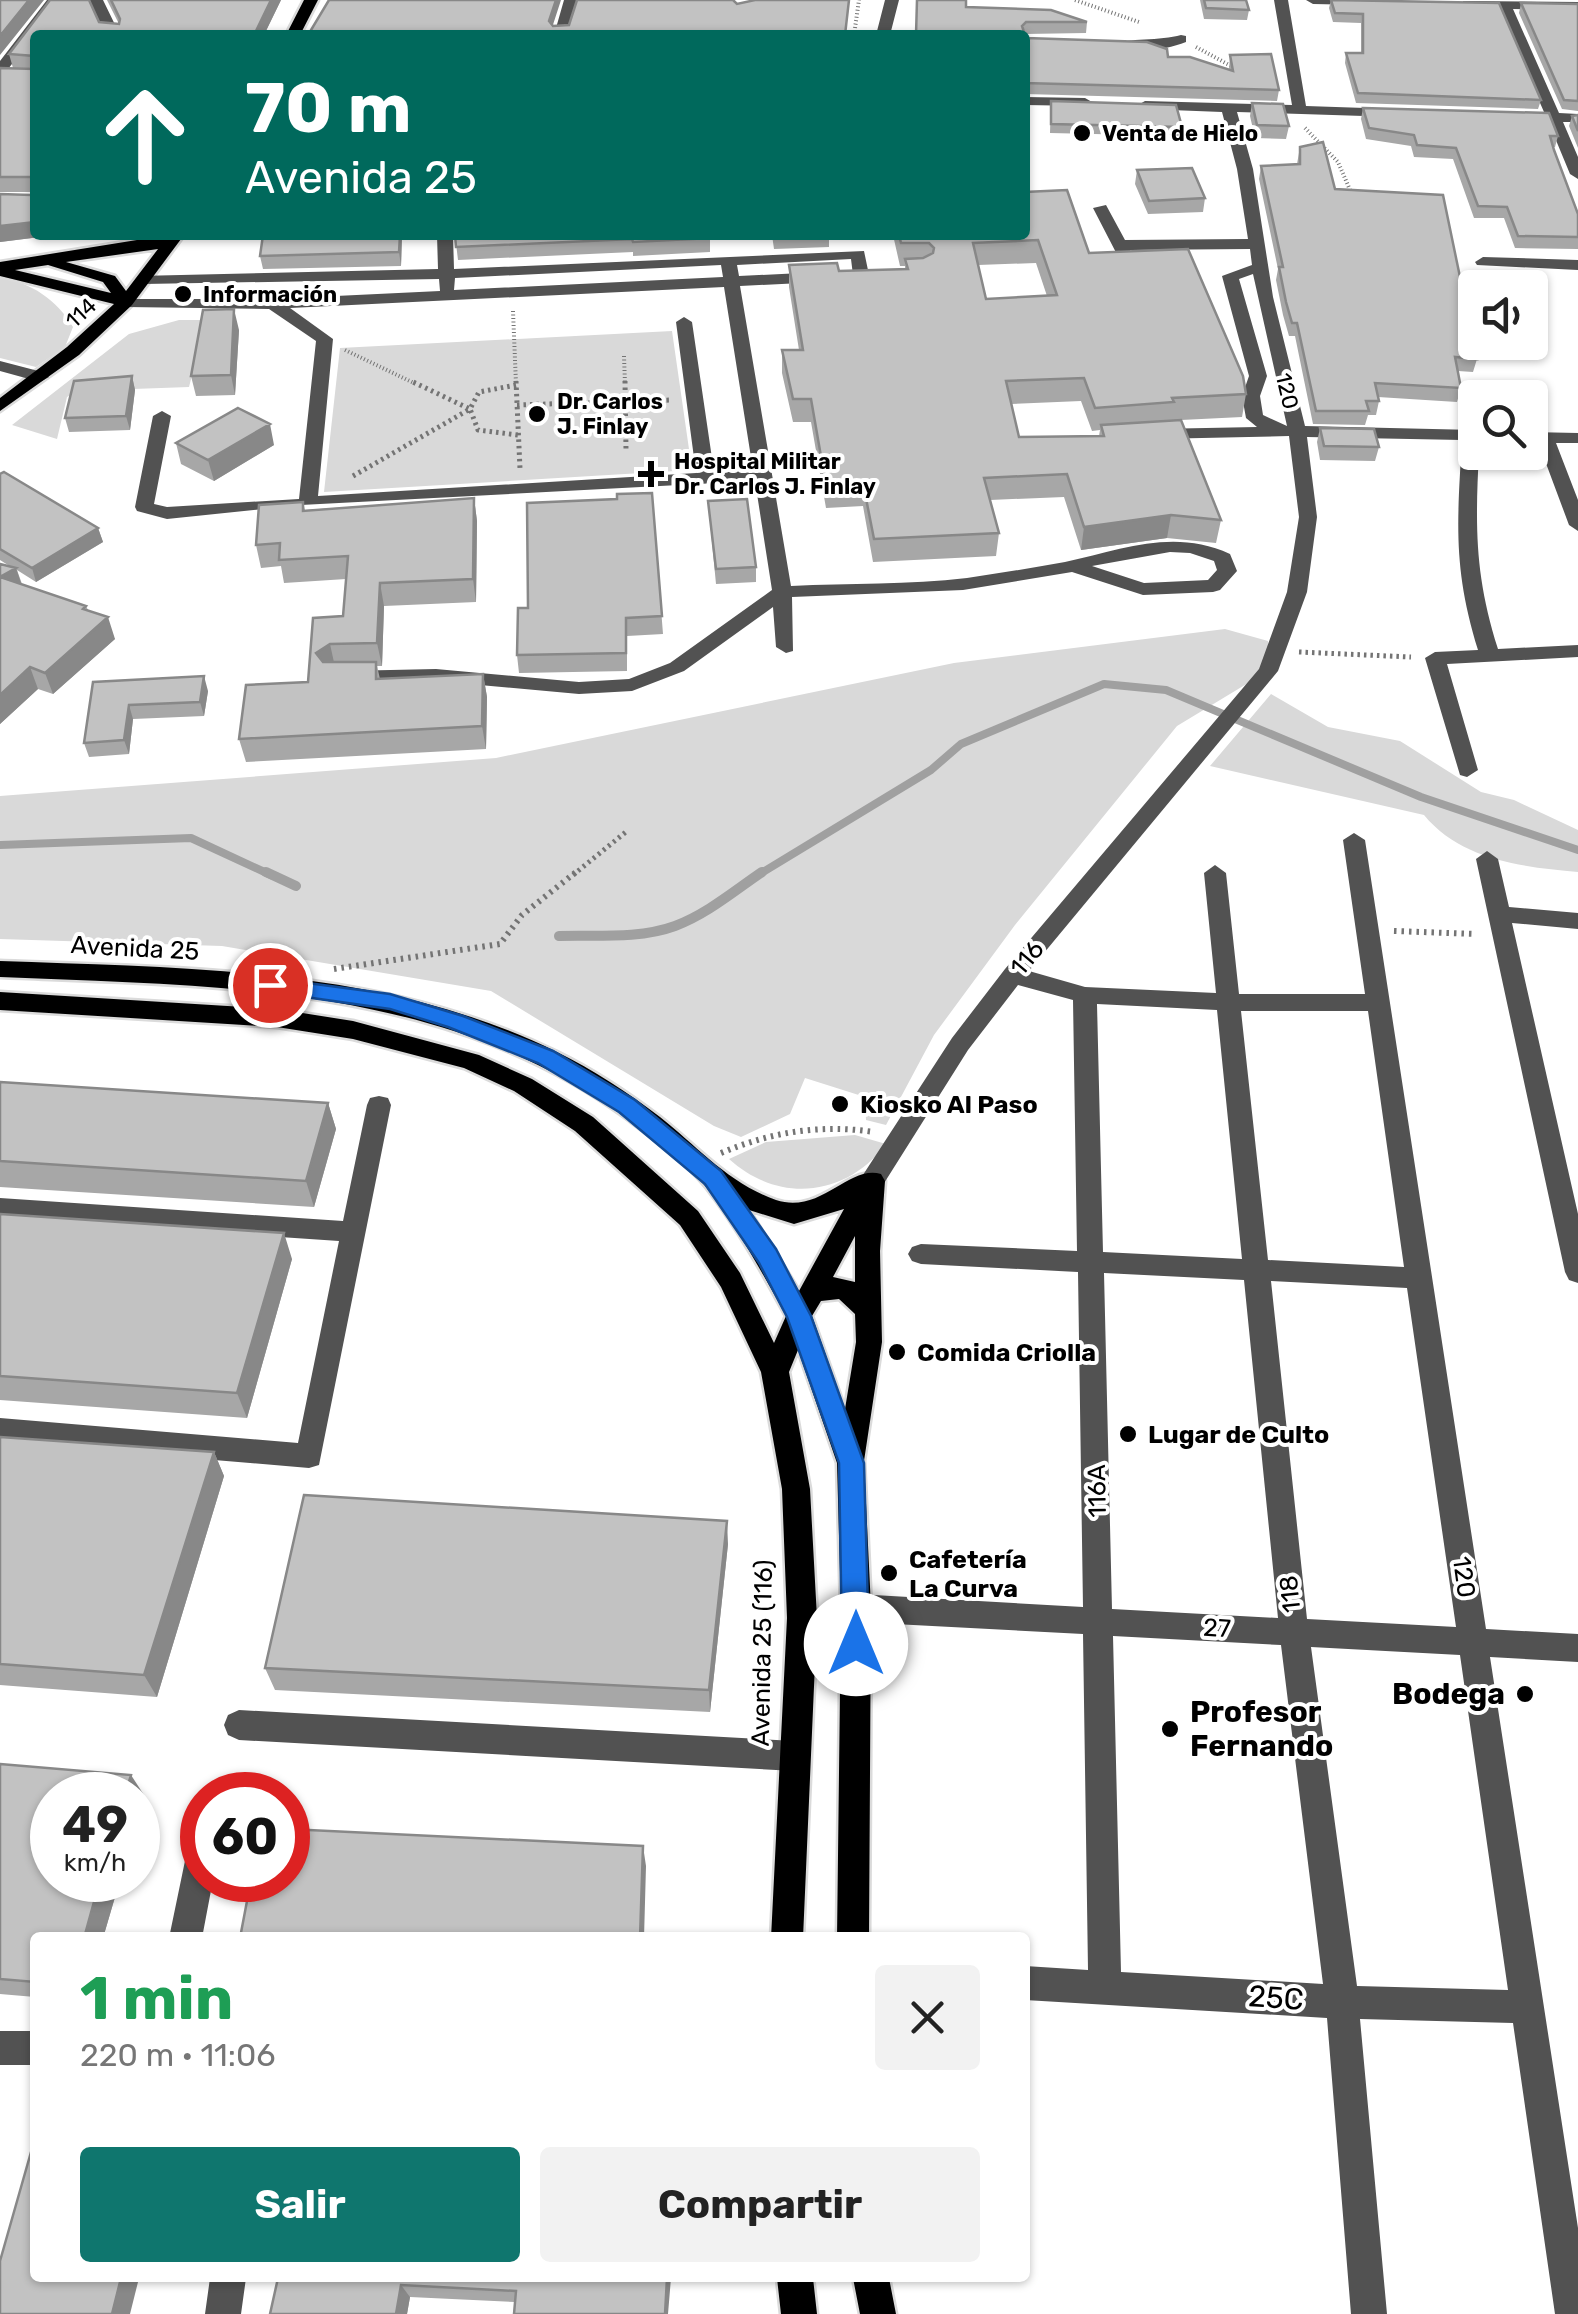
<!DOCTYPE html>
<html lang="es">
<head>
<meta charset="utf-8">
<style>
	body { margin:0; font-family:Rubik,sans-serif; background:#f2f2f2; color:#222; height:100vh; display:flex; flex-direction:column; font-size:38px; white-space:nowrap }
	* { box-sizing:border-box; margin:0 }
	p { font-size:32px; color:#767676 }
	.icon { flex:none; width:55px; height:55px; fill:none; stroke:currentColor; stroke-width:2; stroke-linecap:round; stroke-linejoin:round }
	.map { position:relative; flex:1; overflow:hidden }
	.side { position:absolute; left:30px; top:1932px; width:1000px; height:350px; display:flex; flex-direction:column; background:#fff; border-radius:10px; box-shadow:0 2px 8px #0004 }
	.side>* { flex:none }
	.top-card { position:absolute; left:30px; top:30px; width:1000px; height:210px; border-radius:10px; box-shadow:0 2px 8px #0004; background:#00695c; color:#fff; overflow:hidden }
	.tools { position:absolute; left:1458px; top:270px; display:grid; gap:20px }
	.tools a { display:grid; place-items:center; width:90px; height:90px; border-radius:10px; background:#fff; box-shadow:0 2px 8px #0004; font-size:50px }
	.speed { position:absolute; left:30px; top:1772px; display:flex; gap:20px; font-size:50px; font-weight:700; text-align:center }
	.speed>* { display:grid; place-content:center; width:130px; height:130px; border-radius:50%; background:#fff; box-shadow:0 2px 8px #0004; line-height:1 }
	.speed small { font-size:25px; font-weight:400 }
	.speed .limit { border:15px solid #d22; background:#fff; color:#111 }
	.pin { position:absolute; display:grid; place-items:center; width:85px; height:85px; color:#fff; margin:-42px; border:5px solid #fff; border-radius:50%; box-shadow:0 2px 10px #0007 }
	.me { position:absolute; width:110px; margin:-55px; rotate:0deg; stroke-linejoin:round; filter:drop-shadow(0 0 8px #0008) }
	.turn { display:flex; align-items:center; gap:35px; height:210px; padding:0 50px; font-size:45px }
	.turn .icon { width:130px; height:130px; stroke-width:2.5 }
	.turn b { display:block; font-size:70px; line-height:85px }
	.round { display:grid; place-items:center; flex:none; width:105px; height:105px; border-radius:10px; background:#f2f2f2 }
	.summary { display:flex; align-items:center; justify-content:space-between; height:170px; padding:0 50px }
	h1 { font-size:60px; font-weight:700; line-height:75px; color:#1e9e55 }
	.primary-button { display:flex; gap:20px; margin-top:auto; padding:20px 50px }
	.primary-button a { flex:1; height:115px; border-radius:10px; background:#0f766e; color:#fff; font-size:40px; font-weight:700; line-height:115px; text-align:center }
	.primary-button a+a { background:#f2f2f2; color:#222 }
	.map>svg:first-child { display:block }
</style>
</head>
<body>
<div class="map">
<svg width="1578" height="2314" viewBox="0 0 1578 2314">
	<rect width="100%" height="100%" fill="#fff"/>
	<!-- green -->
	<path fill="#d9d9d9" d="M0,278C31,282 57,300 73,327L65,347L36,367L0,358Z
		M179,320H206L189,387L77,391L67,397L57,439L12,425L129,334Z
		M672,331L692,470L324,492L340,348Z
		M1225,629L1268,641V671L1177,726L1015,925L934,1035L886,1125L866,1120L865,1097L805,1078L790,1114L741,1137L714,1126L491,991L222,946L0,939V796L496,758L954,663Z
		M1271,694L1328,727L1400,741L1481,792L1514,800L1578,830V872C1522,867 1461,860 1424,815L1210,766Z
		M855,1135L886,1144C846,1197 779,1204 729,1159L766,1142Z"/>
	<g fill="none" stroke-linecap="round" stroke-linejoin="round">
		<!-- stream-far1 -->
		<path stroke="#a0a0a0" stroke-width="8" d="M0,845L191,838L271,875
			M758,875L931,770L961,744L1104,684L1166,690L1421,797L1578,850"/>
		<!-- stream -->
		<path stroke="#a0a0a0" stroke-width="10" d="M266,872L296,886
			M559,936C596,935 640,939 675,926C707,914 734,891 762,872"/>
		<!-- major casing -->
		<g stroke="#dbdbdb" stroke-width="5">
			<path id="major" d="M304,0H318L300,35H286Z
				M168,235H184L132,305L79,355L0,411V398L67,347L114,304L0,276V262ZM158,249L126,291L115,276L66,262ZM48,265L103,282L111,293L15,270Z
				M0,961C187,968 385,967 557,1052C594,1070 627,1092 660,1117C698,1147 728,1183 776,1200C821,1215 849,1164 881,1174L885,1181L880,1251L882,1342L864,1461L871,1608L869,1938H837L841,1608L837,1463L798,1350L789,1372L810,1489L817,1618L803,1938H771L787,1618L782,1489L761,1372L721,1287L680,1225L575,1131L514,1091L464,1068L353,1039L277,1027L0,1010V992L277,1009L353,1021L479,1055L532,1079L593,1117L698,1211L740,1273L774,1343L786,1316C762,1272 737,1227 706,1187C685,1161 652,1138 626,1118C444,984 215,986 0,977ZM844,1209L799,1291L749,1210L794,1224ZM855,1236V1282L833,1277ZM839,1299L855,1314L856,1342L845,1409L812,1316L821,1301Z
				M777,2278H813L817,2314H781Z
				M853,2278H889L896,2314H860Z"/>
		</g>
		<!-- path-far2 -->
		<path stroke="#747474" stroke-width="4" stroke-dasharray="1 2.5" stroke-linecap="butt" d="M1075,0L1139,22
			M854,35L859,0
			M1196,47L1233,67
			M1305,128L1338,162L1350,190
			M513,311L516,384
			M345,350L416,384
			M624,356L625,384"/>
		<!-- path-far1 -->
		<path stroke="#747474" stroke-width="5" stroke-dasharray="2.5 4" stroke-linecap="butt" d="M516,381L520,469
			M625,381L626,450
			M516,385L479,392L470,409L478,430L518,435
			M517,405L671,400
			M353,476L470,409L411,381
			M1299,652L1411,657
			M573,875L627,831"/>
		<!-- path -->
		<path stroke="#747474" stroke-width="6" stroke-dasharray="2.5 5" stroke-linecap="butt" d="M1394,931L1476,934
			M334,969L500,944L522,915L576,872
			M721,1153C771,1132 820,1124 874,1132"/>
		<!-- minor -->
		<path fill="#525252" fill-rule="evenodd" d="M47,0H61L5,73L0,74V61Z
			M89,0H103L120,35H106Z
			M564,0H578L568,35H554Z
			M885,0H899L890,35H876Z
			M1274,0H1288L1306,106L1395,109L1402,113L1395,117L1237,112L1253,169L1273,297L1305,426L1475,430V452H1479C1475,528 1475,576 1498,649L1578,645V657L1447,664L1478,770L1467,777L1460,775L1425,658L1435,652L1478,650C1453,569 1457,523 1462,440L1307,437L1317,517L1307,592L1278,671L1029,971L1085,987L1216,993L1204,873L1215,865L1226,873L1239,994H1365L1343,840L1354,833L1365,840L1486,1629L1578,1634V1662L1490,1657L1578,2228V2314H1555L1513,2023L1360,2019L1387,2314H1351L1327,2018L1025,2000V1966L1088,1970L1083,1634L856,1622L846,1618L841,1608L846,1598L856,1594L1083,1607L1078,1272L921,1264L912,1261L908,1254L912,1247L921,1244L1077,1251L1073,1000L1018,985L968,1050L881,1188H863L859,1181L952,1038L1005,969L1259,669L1287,592L1299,517L1289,436L1155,439L1146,434L1155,429L1257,427L1246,418L1242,396L1249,376L1222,276L1252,265L1250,249L1130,250L1138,265L1124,268L1093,208L1106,205L1125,240L1248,239L1237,169L1222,112L1145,109L1138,105L1145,101L1292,105ZM1253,274L1287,426L1263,415L1260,396L1267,376L1239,279ZM1097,1004L1217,1010L1242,1259L1103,1252ZM1241,1011H1368L1404,1267L1268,1260ZM1104,1273L1244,1280L1278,1618L1112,1609ZM1271,1281L1407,1288L1456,1627L1307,1619ZM1113,1636L1281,1645L1323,1984L1121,1972ZM1311,1647L1460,1655L1508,1990L1357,1986Z
			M1306,0H1369L1370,1L1363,5L1313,4Z
			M1463,1L1578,2V10L1513,9L1559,113L1578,114V122H1563L1578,157V179L1570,174L1548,121L1520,120L1513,116L1520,112H1544L1499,9L1468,8L1463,7Z
			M1181,35L1186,36V42C1165,50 1135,55 1115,44C1126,38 1161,41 1181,35Z
			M1025,97L1085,98L1092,102L1085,106L1025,105Z
			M437,235H453L454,269L864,251L869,275L861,280L853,275L851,259L737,265L739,276L821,272L829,277L821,282L740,286L791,586C849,583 909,585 967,578C1000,573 1033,568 1065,562C1122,550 1173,528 1230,554L1237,571L1220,590L1213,592L1143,595L1072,572L963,590L792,597L793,651L786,653L776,647L773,607L684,671L632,691L579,694L436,681H338L335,677L345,671L436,669L579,682L629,679L670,663L772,590L755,481L301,505L167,519L137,511L135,507L153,416L162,411L171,416L154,504L167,507L299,499L316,341L269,309L126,307L118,302L120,299H273L440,291L439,279L144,284L138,282V276L438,269ZM721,265L723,277L454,290L455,278ZM724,287L753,470L714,472L692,322L684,317L676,322L696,473L318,496L333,339L290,308ZM1170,552L1190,553L1214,561L1217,570L1208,580L1144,583L1092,566Z
			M1483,257L1578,260V270L1477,265L1475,262Z
			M0,361L46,373L49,377L40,382L0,371Z
			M1530,432L1578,433V443H1556L1578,500V531L1569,525L1538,442H1530Z
			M1487,851L1498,859L1509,907L1578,913V929L1512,923L1578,1214V1283L1569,1280L1565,1272L1476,859Z
			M379,1096L388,1098L391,1105L319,1465L309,1468L0,1442V1418L298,1443L339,1241L0,1218V1198L343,1221L367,1105L370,1098Z
			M239,1710L795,1741L806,1745L810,1756L806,1767L795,1771L239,1740L228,1735L224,1725L228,1715Z
			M202,1840V1880H213L202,1938H169L186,1856L191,1845Z
			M0,2031H35V2065H0Z
			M210,2278H246L241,2314H205Z"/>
		<!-- major -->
		<use href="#major" fill="#000" fill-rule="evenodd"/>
	</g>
	<!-- wall -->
	<path fill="#a7a7a7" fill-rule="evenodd" d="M50,0H89L99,22L119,24L107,0H281L264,35H35V235L48,236L0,242V194L31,195L33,192H0V68L18,69L13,68L9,54Z
		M1200,0H1246L1249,10L1247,20L1204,19Z
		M1331,0H1380L1541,100L1538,109L1356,103L1345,63L1346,53H1361V23L1333,22L1329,8Z
		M1521,3L1578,4V111L1562,109L1519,13Z
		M966,7L1087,22L1086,33L1025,34Z
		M1025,35L1026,38L1168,57L1229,70L1230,55L1279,90L1277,101L1025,94Z
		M1051,101L1182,127L1181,136L1050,133Z
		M1252,103L1289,126L1286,139L1255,138L1250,116Z
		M1363,108L1558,136L1555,147H1553L1578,214V249L1515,248L1504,218H1474L1453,159L1414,157L1411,146L1366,139L1361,119Z
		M1578,115V148L1569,126L1572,116Z
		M1300,147L1477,359L1473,372L1458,371L1461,388L1457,402L1378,397L1379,401L1376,415H1368L1365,425L1313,424L1295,336H1289L1283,315L1276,280L1278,269L1259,179L1261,166L1297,164Z
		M1137,170L1205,198L1203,212L1148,214L1135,184Z
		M263,235H402L401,266L263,269L260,256Z
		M455,235L710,238V252L633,256V252L458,260Z
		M772,235H829V247L774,249Z
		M893,235H1025L1089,253L1246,394L1242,417L1181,420L1221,520L1216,543L1167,538L1081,550L1064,497L990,500L999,533L996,556L873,562L863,506L826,508L811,422H793L782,373V350H799L789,287V265L839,271L905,269V266H900ZM1036,263L1047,296L986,299L978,265ZM1081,401L1092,431L1100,430L1099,436L1019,437L1011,404Z
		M239,330L235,395L196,396L191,376Z
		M132,376L135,390L130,430L69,432L65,418Z
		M1320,428L1379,447L1375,461L1320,460L1317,442Z
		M176,443L274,445L214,481L181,464Z
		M0,474L98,528L103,542L36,582L17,570L22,584L86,606L88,610L115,639L53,694L38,689L0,724V564L11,567L0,560Z
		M652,493L663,634L627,636V671L519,673L517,655L528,608L617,499Z
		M474,498L477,521L476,602L384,606L382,666H377L380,679L483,674L487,697L486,749L246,762L239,739L308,682L343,616L346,579L284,583L281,566L261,568L256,545L303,502L305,510Z
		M708,501L756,567V582L716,584Z
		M93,682L208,691L204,716L133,719L129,754L89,757L84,743Z
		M0,1082L328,1103L336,1129L314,1207L0,1187Z
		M0,1214L292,1259L247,1418L0,1400Z
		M0,1437L214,1452L224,1476L157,1697L0,1685Z
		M728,1544L710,1712L275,1690L265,1668Z
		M0,1764L144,1795L138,1817V1795L52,1880H120L103,1938H35V1997L0,1994Z
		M278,2278H671L515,2302L410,2297L407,2314H270Z"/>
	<!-- shaded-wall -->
	<path fill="#888" d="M29,0H44L0,55V36Z
		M271,0H281L264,35H254Z
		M556,0H561L550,34L549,21Z
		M35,222V235L48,236L0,242V226Z
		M400,235H402L401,266L399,252Z
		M234,309L239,330L235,395L231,375Z
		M132,376L135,390L130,430L126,416Z
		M270,424L274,445L214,481L208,460Z
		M474,498L477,521L476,602L473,579Z
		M1171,515L1167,538L1081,550L1084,527Z
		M98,528L103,542L36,582L32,568Z
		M16,568L23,589L0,577Z
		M380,583L384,606L382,666L377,643Z
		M108,617L115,639L53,694L45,673Z
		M330,644L335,667L321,676L316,653Z
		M30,667L38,689L0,724V695Z
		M483,674L487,697L486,749L482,726Z
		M204,676L208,691L204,716L200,702Z
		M129,705L133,719L129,754L124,740Z
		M328,1103L336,1129L314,1207L306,1181Z
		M284,1233L292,1259L247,1418L237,1393Z
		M214,1452L224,1476L157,1697L144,1675Z
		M727,1521L728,1544L710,1712L709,1690Z
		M131,1775L144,1795L138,1817V1795H125Z
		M643,1846L646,1866L644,1938H640Z
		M100,1880H120L103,1938H84Z
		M121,2278H139L130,2314H112Z
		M667,2278H671L668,2314H665Z
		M401,2285L410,2297L407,2314H396Z"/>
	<!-- building -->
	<path fill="#c2c2c2" stroke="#888" stroke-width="2.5" fill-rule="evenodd" d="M0,0H29L0,36Z
		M50,0H89L99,22L119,24L120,19L111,0H271L254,35H35V222L0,226V194L31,195L34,191L31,177H0V68L34,69V56L9,54Z
		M329,0H556L549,21L553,26L569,25L577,0H733L737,4L755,0H849L845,35H308Z
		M917,0H966V7L1051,10L1087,22H1026L1022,26L1025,35H916Z
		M1204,0H1246L1249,10L1206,8Z
		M1331,0L1499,3L1541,100L1358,93L1346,53H1363V14L1335,13Z
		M1521,3L1578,4V101L1564,100Z
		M1025,35L1026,38L1147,42L1167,49L1168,57H1190L1233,71L1230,55L1271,54L1279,90L1025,83Z
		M1051,101L1176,105L1182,127L1051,124Z
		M1252,103L1283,104L1289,126L1257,125Z
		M1363,108L1549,113L1558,136H1550L1554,150L1578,214V237L1518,236L1507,207L1478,206L1456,148L1417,145L1414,135L1369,128Z
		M1578,115V131L1572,116Z
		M1323,142L1335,189L1443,195L1477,359L1455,357L1461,388L1375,383L1379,401H1366L1369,411H1316L1297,323H1292L1286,302L1279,267H1283L1261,166L1300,164V147Z
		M1192,168L1205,198L1149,201L1137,170Z
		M1067,190L1089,253L1188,249L1243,376L1246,394L1172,398L1174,402L1095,408L1084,378L1006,381L1019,437L1104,436L1101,425L1181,420L1221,520L1171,515L1084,527L1067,474L984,478L999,533L874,539L863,483L826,485L811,399H793L782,350H803L789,265L837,263L839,271L908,269L905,259L923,258L933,253L934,248L929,243H901L899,235H1025V192ZM1038,240L1057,295L986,299L973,243Z
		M263,235H400L399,252L260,256Z
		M455,235H709L710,238L633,242L632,239L456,247Z
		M234,309L231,375L191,376L203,310Z
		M132,376L126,416L65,418L74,381Z
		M238,408L270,424L208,460L176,443Z
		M1320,428L1374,429L1379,447L1324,446Z
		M4,472L98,528L32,568L0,549V474Z
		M652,493L662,616L626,618V653L517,655L518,608H528L527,503L617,499V494Z
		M474,498L473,579L380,583L377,643L330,644L316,653L323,662H376V679L483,674L482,726L239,739L246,685L308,682L313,618L343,616L348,556L279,560L280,543L256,545L259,505L303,502V511Z
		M747,499L756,567L716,569L708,501Z
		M0,564L16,568L0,577Z
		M0,577L86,606L83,609L108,617L45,673L30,667L0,695Z
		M204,676L200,702L129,705L124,740L84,743L93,682Z
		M0,1082L328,1103L306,1181L0,1161Z
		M0,1214L284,1233L237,1393L0,1376Z
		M0,1437L214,1452L144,1675L0,1664Z
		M304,1495L727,1521L709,1690L265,1668Z
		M0,1764L131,1775L125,1795H52V1880H100L84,1938H35V1982L0,1979Z
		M288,1829L643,1846L640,1938H240L251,1880H288Z
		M35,2138V2278H121L112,2314H0V2261Z
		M278,2278H667L665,2314H514L516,2291L401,2285L396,2314H270Z"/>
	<!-- route -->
	<path fill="#1a73e8" stroke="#114b97" stroke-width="2.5" d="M270,978L390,994L463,1016L553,1051L635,1100L721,1171L776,1249L811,1316L864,1463L869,1644L865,1653L856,1657L846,1653L842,1644L839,1463L787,1317L759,1263L705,1184L619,1112L538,1063L448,1027L390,1009L263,991L259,985L263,980Z"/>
	<!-- markers -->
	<g fill="#000" stroke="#fff" stroke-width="4">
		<circle cx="1082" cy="133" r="10"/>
		<circle cx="183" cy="294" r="10"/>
		<circle cx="537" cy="414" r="10"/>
		<path d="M646 459h10v10h10v10h-10v10h-10v-10h-10v-10h10z"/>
		<circle cx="840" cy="1104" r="10"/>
		<circle cx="897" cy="1352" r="10"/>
		<circle cx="1128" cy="1434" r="10"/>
		<circle cx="889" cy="1573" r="10"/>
		<circle cx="1525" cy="1694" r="10"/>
		<circle cx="1170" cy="1729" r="10"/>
	</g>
	<g text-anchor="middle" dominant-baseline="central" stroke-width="8" stroke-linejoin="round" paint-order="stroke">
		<!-- far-poi labels -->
		<g font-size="22" font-weight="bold" fill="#000" stroke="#fff" text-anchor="start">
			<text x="1102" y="133">Venta de Hielo</text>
			<text x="203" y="294">Información</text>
			<text x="557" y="401">Dr. Carlos<tspan x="557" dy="25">J. Finlay</tspan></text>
			<text x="674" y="461">Hospital Militar<tspan x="674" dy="25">Dr. Carlos J. Finlay</tspan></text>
		</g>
		<!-- far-street labels -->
		<g font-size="22" fill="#000" stroke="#fff">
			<text transform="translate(81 313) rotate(-43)">114</text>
			<text transform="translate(1287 391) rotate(77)">120</text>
		</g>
		<!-- street labels -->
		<g font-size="25" fill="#000" stroke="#fff">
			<text transform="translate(135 948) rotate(3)">Avenida 25</text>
			<text transform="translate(1027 958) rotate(-50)">116</text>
			<text transform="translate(1097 1491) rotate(-91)">116A</text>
			<text transform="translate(1464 1577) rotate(82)">120</text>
			<text transform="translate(1290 1594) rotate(-96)">118</text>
			<text transform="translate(1217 1628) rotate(3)">27</text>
			<text transform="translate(762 1653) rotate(-89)">Avenida 25 (116)</text>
		</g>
		<!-- poi labels -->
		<g font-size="25" font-weight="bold" fill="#000" stroke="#fff" text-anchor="start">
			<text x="860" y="1104">Kiosko Al Paso</text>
			<text x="917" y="1352">Comida Criolla</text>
			<text x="1148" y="1434">Lugar de Culto</text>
			<text x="909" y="1559">Cafetería<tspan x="909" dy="29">La Curva</tspan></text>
		</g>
		<!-- near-poi labels -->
		<g font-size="30" font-weight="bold" fill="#000" stroke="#fff" text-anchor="end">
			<text x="1505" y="1694">Bodega</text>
			<text x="1190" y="1712" text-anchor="start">Profesor<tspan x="1190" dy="34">Fernando</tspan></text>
		</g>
		<!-- near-street labels -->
		<g font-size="30" fill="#000" stroke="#fff">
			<text transform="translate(1276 1998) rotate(4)">25C</text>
		</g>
	</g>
</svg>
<div class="tools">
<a><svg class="icon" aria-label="sound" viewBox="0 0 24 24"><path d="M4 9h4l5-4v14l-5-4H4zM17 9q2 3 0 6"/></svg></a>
<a><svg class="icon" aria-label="search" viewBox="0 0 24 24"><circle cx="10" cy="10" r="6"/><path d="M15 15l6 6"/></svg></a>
</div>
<div class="speed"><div>49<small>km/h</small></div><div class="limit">60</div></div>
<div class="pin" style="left:270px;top:985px;background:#d93025"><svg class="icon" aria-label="arrive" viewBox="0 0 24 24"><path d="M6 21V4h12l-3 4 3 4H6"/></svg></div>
<svg class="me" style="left:856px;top:1644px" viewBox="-20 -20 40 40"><circle r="19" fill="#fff"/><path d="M0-13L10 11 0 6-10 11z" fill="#1a73e8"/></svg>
<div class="top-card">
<div class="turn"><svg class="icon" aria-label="ahead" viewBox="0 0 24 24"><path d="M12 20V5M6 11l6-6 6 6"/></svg><div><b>70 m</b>Avenida 25</div></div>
</div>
<section class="side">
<div class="summary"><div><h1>1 min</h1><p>220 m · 11:06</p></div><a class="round"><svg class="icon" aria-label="close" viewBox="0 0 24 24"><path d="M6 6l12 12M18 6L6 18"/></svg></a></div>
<div class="primary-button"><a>Salir</a><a>Compartir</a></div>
</section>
</div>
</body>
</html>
